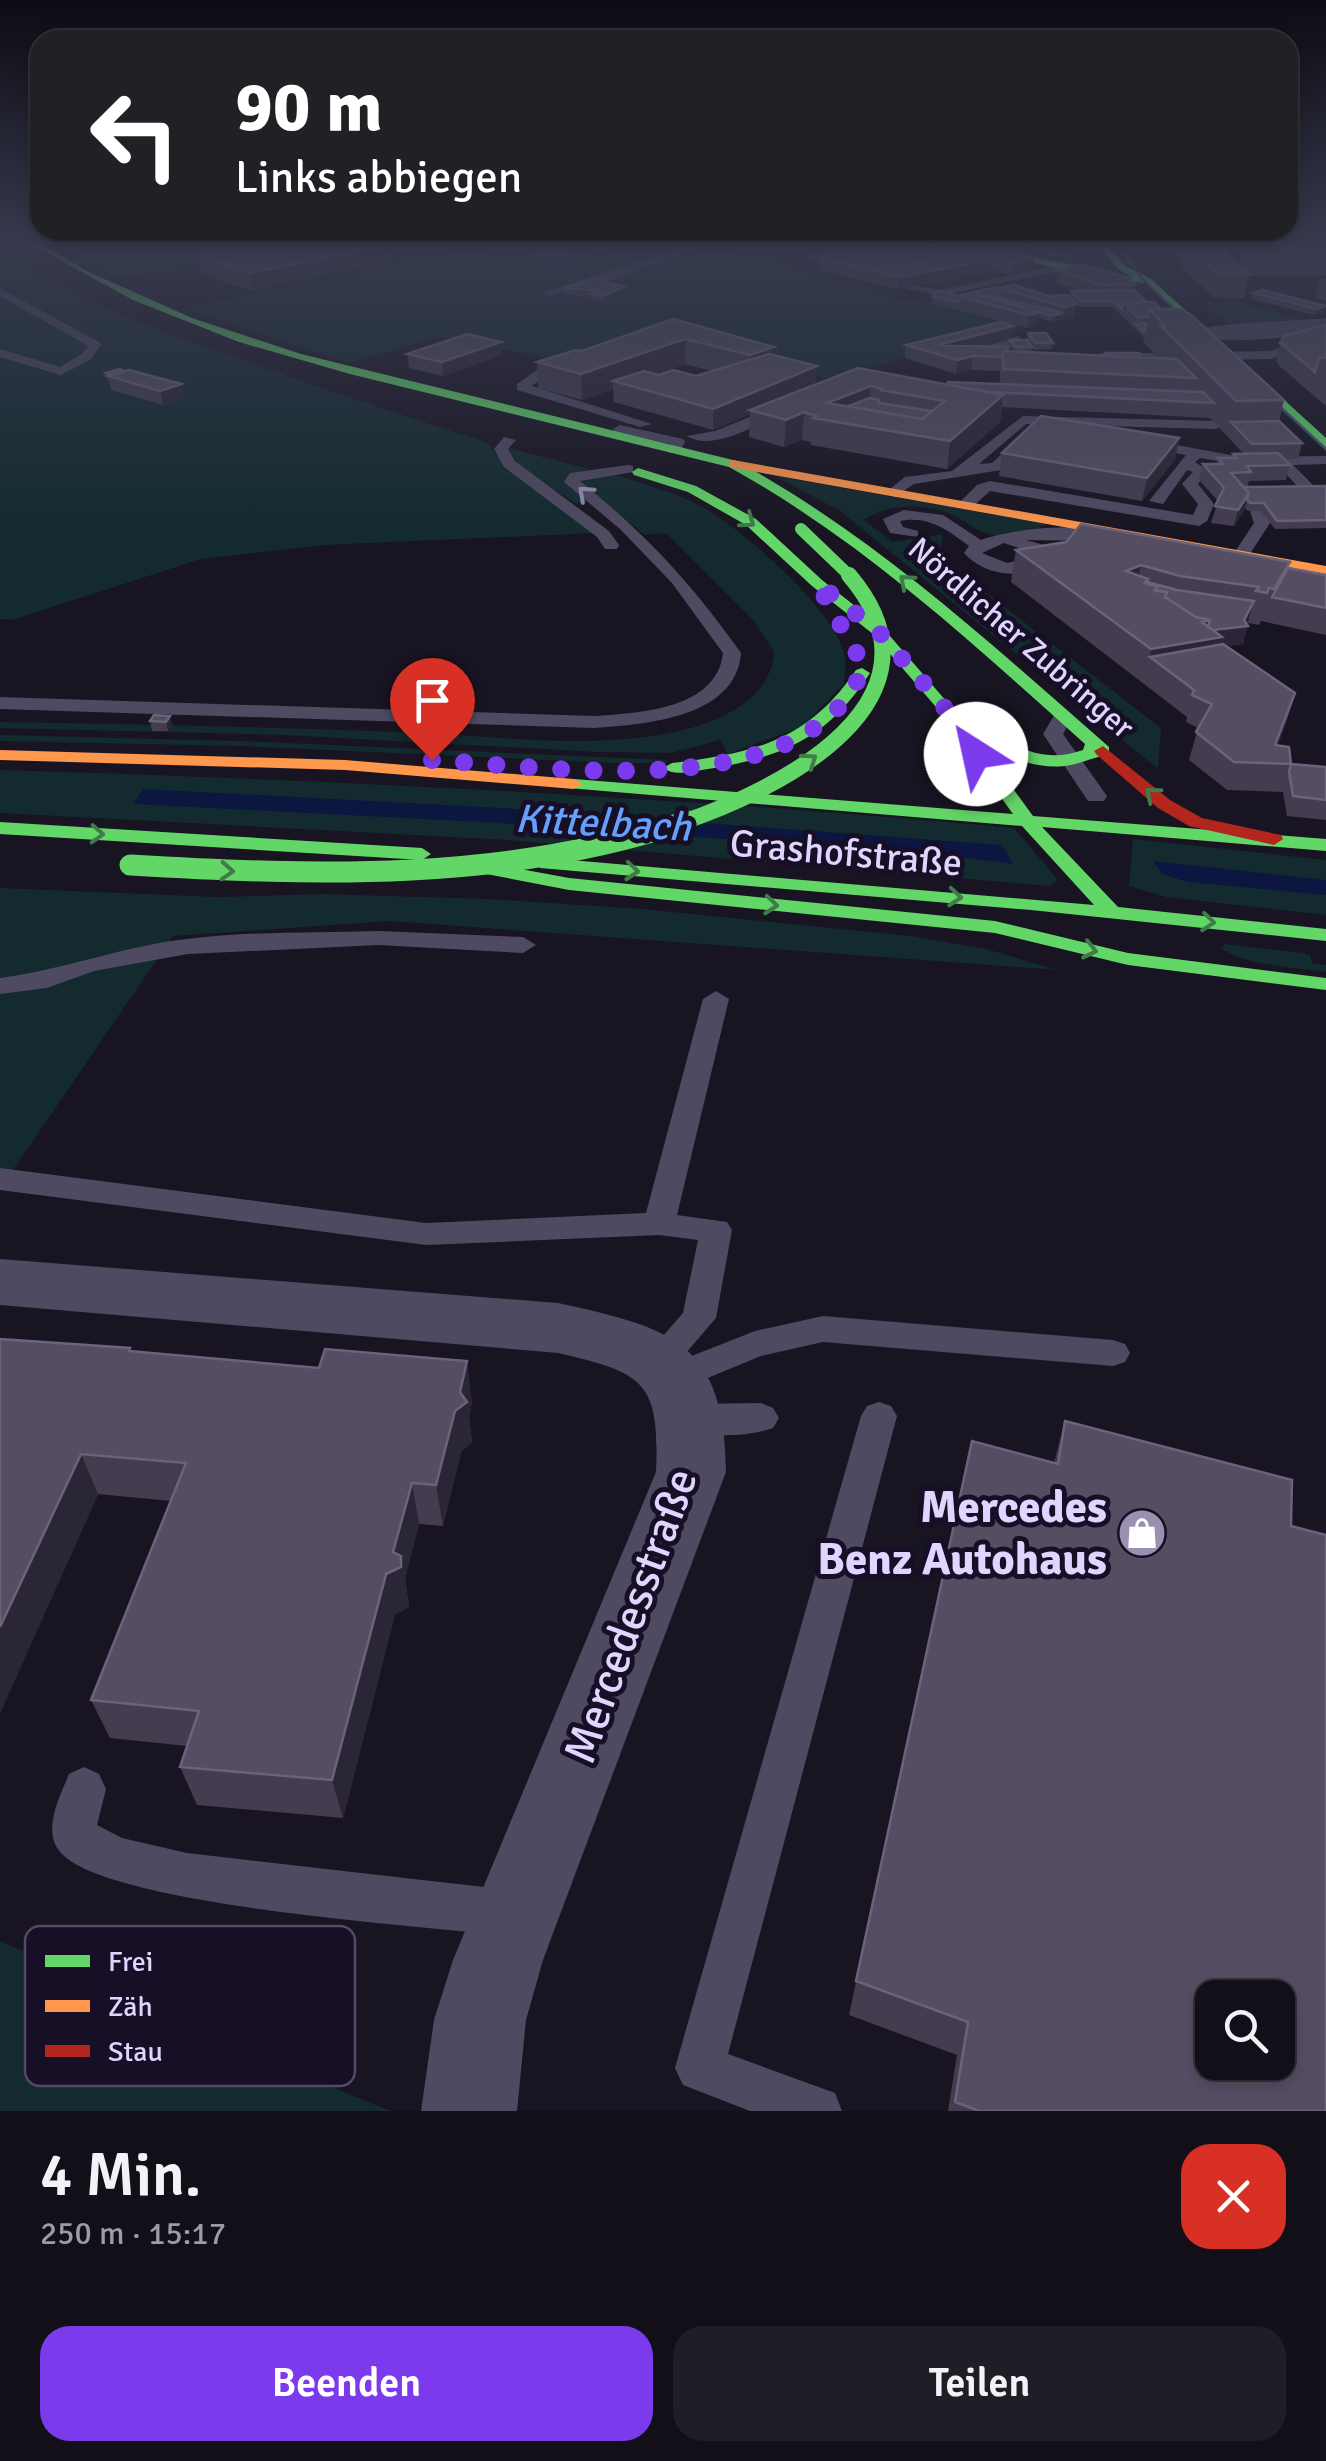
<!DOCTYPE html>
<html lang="de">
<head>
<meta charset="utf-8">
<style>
	body { margin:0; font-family:Signika,sans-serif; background:#1f1d26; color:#f1f3f6; height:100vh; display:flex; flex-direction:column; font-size:38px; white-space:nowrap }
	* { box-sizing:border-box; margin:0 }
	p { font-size:32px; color:#9c9ca2 }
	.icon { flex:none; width:55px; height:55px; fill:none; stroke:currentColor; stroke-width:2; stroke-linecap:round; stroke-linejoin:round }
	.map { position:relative; height:2111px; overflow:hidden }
	.sheet { display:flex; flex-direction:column; background:#120f19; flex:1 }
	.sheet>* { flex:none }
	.top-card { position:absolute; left:30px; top:30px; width:1268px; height:210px; border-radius:30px; box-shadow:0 5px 15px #0003,0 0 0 2px #312f38; background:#202124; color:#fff; overflow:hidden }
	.fabs { position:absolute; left:1195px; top:1980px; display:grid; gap:20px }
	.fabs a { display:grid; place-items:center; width:100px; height:100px; border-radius:20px; background:#120f19; box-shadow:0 5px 15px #0003,0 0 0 2px #312f38; font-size:50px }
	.pin { position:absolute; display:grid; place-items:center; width:85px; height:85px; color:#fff; margin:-102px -42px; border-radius:50% 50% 50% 0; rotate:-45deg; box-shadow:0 0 10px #0007 }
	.pin .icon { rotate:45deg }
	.me { position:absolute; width:110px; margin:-55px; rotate:325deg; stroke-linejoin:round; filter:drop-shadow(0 0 8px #0008) }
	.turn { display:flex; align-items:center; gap:35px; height:210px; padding:0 40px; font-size:45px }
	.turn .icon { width:130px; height:130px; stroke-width:2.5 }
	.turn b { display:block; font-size:70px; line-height:85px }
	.round { display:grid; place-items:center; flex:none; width:105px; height:105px; border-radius:30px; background:#1f1d26 }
	.headline { display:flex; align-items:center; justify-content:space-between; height:170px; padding:0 40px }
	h1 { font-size:60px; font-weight:600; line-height:75px }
	.primary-button { display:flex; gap:20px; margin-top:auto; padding:20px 40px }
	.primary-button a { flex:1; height:115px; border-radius:30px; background:#7c3aed; color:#fff; font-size:40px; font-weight:600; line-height:115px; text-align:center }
	.primary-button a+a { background:#1f1d26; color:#f1f3f6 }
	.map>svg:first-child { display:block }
</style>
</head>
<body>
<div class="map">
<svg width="1326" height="2111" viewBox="0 0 1326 2111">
	<rect width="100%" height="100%" fill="#181421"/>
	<!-- green -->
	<path fill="#132a2e" d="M56,243H308L120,279Z
		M637,243H771L740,256L770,261L899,300L938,303L1027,328L824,378L664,329L588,371L549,358L441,337L347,363L185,308L470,248L574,265Z
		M0,248C62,295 134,321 206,347C299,381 393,412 488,443L502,462L596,533L325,545L201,559L12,620L0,619Z
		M1236,302L1323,325L1231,328L1202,303Z
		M508,448L589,469L566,481L588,501L577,504L521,469Z
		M611,474C641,483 670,491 699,505C739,526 833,608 844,653C847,662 844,674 844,684L802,727L728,754L720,740L671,753L599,752L286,735L0,728V722C134,724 268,727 402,732C482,735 566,747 645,737C693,731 770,711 774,652L755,622L666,533L645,535L580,485L583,477Z
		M775,476L1047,524C1032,533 1002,540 985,533C975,530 966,521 957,517C930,503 889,502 864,520L893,542L943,534L940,557L1161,728L1158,769L840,511Z
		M0,735L240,741L668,760L666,763H613L238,746L0,741Z
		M0,770C339,780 677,797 1014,828L1058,880L1049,886L508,840L0,813Z
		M1133,839L1326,860V915L1166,897L1129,886Z
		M0,888L218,897L324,894L489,899L643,909L911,936L986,949L1058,970L390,921L173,936L0,1189Z
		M1224,944L1303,953L1310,955L1312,963L1326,965V972C1294,967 1248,967 1221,948Z
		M0,1941L346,2093L391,2111H0Z"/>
	<!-- water -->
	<path fill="#0c1741" d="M143,789L502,808L1002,845L1013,864L938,854L483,822L133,804Z
		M1153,861L1326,880V895L1188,882L1162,874Z"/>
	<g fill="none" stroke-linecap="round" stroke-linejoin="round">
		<!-- lane -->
		<path fill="#4e4a61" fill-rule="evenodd" d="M391,243H411L380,251L375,248Z
			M697,243H711L602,283L547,296L541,293Z
			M852,243H869L820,256L842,264V268L804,256Z
			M1061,265L1065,270L938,296L901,287L907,284L938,290Z
			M0,288L99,342L101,345L90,360L61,375L0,357V349L60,367L82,354L88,346L0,296Z
			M1326,335V343L1270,359L1210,360L1204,356L1210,352L1269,351Z
			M1019,336L1023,343L959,360L953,356Z
			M1103,353H1156L1162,357L1156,361L1099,360V354Z
			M543,366L554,369L532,386L652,424L640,427L517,390V384Z
			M782,404L787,405V411C761,422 713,453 687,436L715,431Z
			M1023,416L1216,421L1223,425L1216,429L1026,424L979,464L992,463L1020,438H1030V444L1001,470L914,484L894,497L886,492L905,477L952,471Z
			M620,425L683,439L685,442L679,453H669L670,444L615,432L613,429Z
			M504,437L516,440L508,449L515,461L609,531L619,545L617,549H605L597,537L504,467L494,449Z
			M1139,438L1241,457L1326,456V464L1293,465L1316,488V494L1256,496L1265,507L1270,523L1246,560L1240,561L1232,556L1254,523L1249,508L1235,492L1243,487H1298L1278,465H1241L1200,458L1195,462L1209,471L1198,484L1214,504L1207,521L1199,526L990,491L971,508L957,505L977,485L990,481L1193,515L1198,504L1182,484L1193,472L1187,470L1163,504L1149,501L1186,455L1134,445L1132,442Z
			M628,465L633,466V472L580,481C645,533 693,585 741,653C736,718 646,724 595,728L0,709V697L595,716C640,713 717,709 723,653L672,583L620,529L564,482L570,473Z
			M904,510L943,515L981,540C1008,530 1081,520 1104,536L1096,541L1026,540L1044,545L1051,558C1028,582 985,577 964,553L969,546C948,530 928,515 900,521L903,527L918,531V537L890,533L883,519ZM1004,543L1031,552L1034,557L1007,563L982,553Z
			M1062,712L1072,718L1063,734L1107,796L1104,801H1088L1043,734L1055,714Z
			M379,931L523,937L536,945L523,953L379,945L188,954L94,971L47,988L0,994V978C63,970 123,946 187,939C250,931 316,933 379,931Z
			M716,991L729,999L677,1215L727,1222L732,1230L716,1318L679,1361L755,1331L823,1316L1113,1340L1125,1344L1130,1353L1125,1362L1113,1366L823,1342L761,1356L676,1391L664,1387L661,1373L647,1370L642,1360L683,1313L698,1240L659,1235L426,1245L0,1190V1168L426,1223L646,1213L703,999Z
			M879,1402L891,1406L897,1416L728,2054L835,2093L842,2111H750L683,2085L675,2068L861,1416L867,1406Z
			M761,1403L773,1408L779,1418L773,1428C748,1437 706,1438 681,1429L675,1419L681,1409L693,1404Z
			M84,1767L99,1774L106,1789L97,1825L122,1838L187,1853L510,1890L526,1897L533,1913L526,1929L510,1936C426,1926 109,1906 61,1853C41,1832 60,1796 69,1774Z"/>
		<!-- street -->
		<path fill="#4e4a61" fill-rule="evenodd" d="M1326,318V332C1300,335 1210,349 1193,332C1202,323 1303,321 1326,318Z
			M0,1259L558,1303C672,1328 725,1342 726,1472L543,1960L526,2020L517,2111H421L434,2020L453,1960L656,1472C660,1381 644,1373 558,1353L0,1305Z"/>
		<!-- fast -->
		<path fill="#63d668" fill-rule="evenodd" d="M29,243H39L87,271L192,318L301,354L737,461C877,538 990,643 1109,747V755C1096,756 1085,762 1071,765C1034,772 1002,754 973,734L1033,816L1326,839V851L1042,827L1118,907L1326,929V941L1031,910L540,868L537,864L547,858L1094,905L1022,826L568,788V780L574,779L1013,814L936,707L873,634L812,586L746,525L688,492L634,475L632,472L638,468L696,486L756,519L822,580L883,628L960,717C972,717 979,723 989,730C1019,750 1047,763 1083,750L1085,744C972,643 863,541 729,467L350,374L239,342L133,300Z
			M962,243L1134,277L1119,270L1097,243H1105L1125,266L1151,279L1326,438V448L1145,283L1085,276Z
			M862,668L870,673C828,738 783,757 708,769C694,771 675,777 663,768L672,763C754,753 808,741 856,670Z
			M0,822L422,848L431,854L422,860L0,834Z
			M488,863L569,878L995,921L1128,953L1326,978V990L1128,965L995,933L569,890L481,873L478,869L481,865Z"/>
		<!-- slow -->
		<path fill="#ff974d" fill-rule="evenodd" d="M733,460L1326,566V574L729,467V461Z
			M0,750L345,760L574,779L583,784L574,789L345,770L0,760Z"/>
		<!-- jam -->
		<path fill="#b3261e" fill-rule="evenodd" d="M1103,746L1170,800L1202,818L1281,835L1283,839L1274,845L1189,826L1158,808L1097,755L1094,751Z"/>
		<!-- tram -->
		<path stroke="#46566c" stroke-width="2.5" d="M1115,243L1144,281L1193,326
			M1263,391L1326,449"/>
		<!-- fast-bridge-far2 -->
		<path stroke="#63d668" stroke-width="12" d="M801,529L851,577"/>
		<!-- fast-bridge-far1 -->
		<path stroke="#63d668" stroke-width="16" d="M680,823C782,789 956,700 849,575"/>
		<!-- fast-bridge -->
		<path stroke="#63d668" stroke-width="21" d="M130,865C318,876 506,882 687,821"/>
	</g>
	<!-- wall -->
	<path fill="#443d50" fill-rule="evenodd" d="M490,243H628L574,262L490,249Z
		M979,243L1032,269L1012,275L990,269V272L897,289L819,270L820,258L834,255L827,253V247L853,248Z
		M996,243H1085L1084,253L1059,258Z
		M1165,243H1208L1207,246L1228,257L1238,265L1242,249H1260L1254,243H1302L1300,249H1326V276H1249L1244,298H1215L1182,268L1183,261L1180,260Z
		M197,255L390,262L252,291L200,273Z
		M1057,270L1135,284L1133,290L1146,302L1161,309L1284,400L1279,421L1302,443L1298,459H1284L1290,465L1286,480L1249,481L1247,487L1326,486V528L1275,529L1261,511H1248L1245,508L1234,526L1211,523L1218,501L1199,480L1203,464H1216L1218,458H1232L1233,454L1243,453L1210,418L1002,407L1000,422L947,469L811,445V442L802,440L784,447L749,437L750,414L713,430L614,402L613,389L582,400L538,388L537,362L582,351L673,319L774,347V355L816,384H1000V371L971,370L956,374L905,358L906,345L1013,326L1012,339L982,346L1012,351L1009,347L1010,340L1032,347L1031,352L1155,358V355L1143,341L1144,338L1113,307H1080L1070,297L1071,291H1080L1056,282ZM685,364L711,371L696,376L657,374Z
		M1326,278V301L1315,298L1320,279Z
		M624,287V293L604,302L592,300V297L565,295L564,288Z
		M997,287L1048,296L1068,295L1074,317L1051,322L1039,318L1038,325L1027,328L932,303L933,296L953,295L958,296L974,294V292Z
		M1263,290L1324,312L1314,315L1251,299L1253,293Z
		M1326,325V406L1278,365V363L1276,362L1280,343Z
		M1028,333L1053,343L1052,349L1034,350L1027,340Z
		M501,342L502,355L443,376L409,368L407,354Z
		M125,371L184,398L163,405L111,390L106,373Z
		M1179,438L1175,460L1142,501L999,476L1002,453Z
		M1066,542L1288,569L1326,575V635L1261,621L1259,625L1248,623L1243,644L1226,646L1295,693L1278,745L1291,764L1326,767V820L1287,816L1283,792L1227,790L1189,760L1198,728L1186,722L1187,717L1011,582L1016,550Z
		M154,715L172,725L168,731H152L150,721Z
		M0,1339L131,1351L472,1402L469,1417L472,1442L461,1452L443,1526L419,1524L405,1578L409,1607L395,1614L343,1818L197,1805L180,1767L187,1746L110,1738L91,1700L171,1501L98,1494L0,1713Z
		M1065,1421L1291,1526L1326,2111H948L957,2055L849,2015L972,1441L1054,1463Z"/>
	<!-- shaded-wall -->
	<path fill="#2b2635" d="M580,243H628L574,262L573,245Z
		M1062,243H1085L1084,253L1059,258Z
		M940,244L939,255L919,248Z
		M389,245L390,262L252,291L249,273Z
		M1034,257L1032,269L1012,275L1014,263Z
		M991,260L990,272L897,289L899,277Z
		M624,287V293L604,302L603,296Z
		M1076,304L1074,317L1063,320L1065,307Z
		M1326,306L1324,312L1314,315L1316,309Z
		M1040,312L1038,325L1027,328L1029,315Z
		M1063,313L1062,320L1051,322L1052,316Z
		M1013,326L1012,339L944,356L938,345Z
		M685,339V364L626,385L613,381V389L582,400L581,374Z
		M501,342L502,355L443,376L442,362Z
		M774,347L773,372L749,381L750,355Z
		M973,356L971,370L956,374L957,360Z
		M817,366L816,386L750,410V414L713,430V409Z
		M181,384L184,398L163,405L160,391Z
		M871,386L868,412L827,403Z
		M1003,395L1000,422L947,469L950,441Z
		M804,412L802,440L784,447L786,420Z
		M1179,438L1175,460L1142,501L1147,478Z
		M1249,493L1245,509L1234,526L1238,510Z
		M1141,565L1136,590L1126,571Z
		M1252,606L1243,644L1150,657L1151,649L1202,622L1244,620Z
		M1295,693L1287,721L1271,763L1275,745Z
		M170,716L172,725L168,731L166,722Z
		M467,1361L472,1402L469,1417L472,1442L461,1452L443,1526L436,1485Z
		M81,1454L98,1494L0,1713V1627Z
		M412,1483L419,1524L405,1578L409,1607L395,1614L343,1818L332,1780Z"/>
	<!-- building -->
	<path fill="#554e63" stroke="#6a637b" stroke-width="2.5" fill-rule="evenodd" d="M263,243H381L389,245L249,273L197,255Z
		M884,243H979L1034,257L1014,263L940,244L919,248L991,260L899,277L820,258L858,251L850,248ZM907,251L933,258L919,261L892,253Z
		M1020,243H1043L1042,248Z
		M841,244L853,248H850V252L847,253L827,247Z
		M1186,246L1224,247L1229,252L1225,254L1249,275H1219Z
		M1242,249H1326V254H1248Z
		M1081,265L1127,277L1135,284L1099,285L1057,270Z
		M594,279L624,287L603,296L592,294L598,291L564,288Z
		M1014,285L1048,296L1068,295L1076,304L1065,307L999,288Z
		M997,287L1001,288H999L998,295L991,296L1063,313L1052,316L974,292Z
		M1134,290L1146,302H1123L1122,309L1114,301H1081L1071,291Z
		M1263,290L1326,306L1316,309L1253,293Z
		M936,291L954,292L950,294L958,296V302L933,296Z
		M969,293L1040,312L1029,315L958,296Z
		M1123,302H1154L1161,309H1149L1148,317H1137Z
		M1149,309H1180L1191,315L1284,400L1236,401L1161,326H1165Z
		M673,319L774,347L750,355L685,339L581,374L537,362L576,350L582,351Z
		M1001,322L1013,326L938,345L1008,347V351H1003L1002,357L973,356L957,360L906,345Z
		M1146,323L1145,331H1143L1136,324Z
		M1326,325V358H1319L1315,372L1283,345L1288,344L1280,343L1284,336Z
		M1028,333H1046L1053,343H1035Z
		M467,334L501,342L442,362L407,354Z
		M1010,340H1027L1032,347H1015Z
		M1003,351L1177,359L1196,378L1003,369Z
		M1105,353H1139L1141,357L1105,356Z
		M769,354L817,366L713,409L613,381L644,371L659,375L673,370L696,376Z
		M858,368L1003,395L950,441L813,418L816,416L804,412L786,420L750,410ZM871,386L884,389L880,390L945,401L922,419L827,403Z
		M119,369L125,371L112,375L106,373Z
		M129,370L181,384L160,391L108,376Z
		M948,382L1203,392L1214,403L989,392L948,385Z
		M870,398L879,400V403L932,411L922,419L848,406Z
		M1041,416L1179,438L1147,478L1002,453Z
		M1279,421L1302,443L1252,444L1231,422Z
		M1278,453L1290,465L1247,466L1251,472L1231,473L1249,493L1238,510L1215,506L1224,488L1203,464H1223L1218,458H1236L1233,454Z
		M1326,486V520L1277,521L1264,503H1250L1247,500L1249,493L1244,487Z
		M1081,524L1290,562L1274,589L1269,588L1267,593L1256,591L1259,587L1180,576L1141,565L1126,571L1148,579L1145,583L1158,586L1155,590L1167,592L1165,597L1196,617L1210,620L1202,622L1222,637L1151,649L1016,550L1066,542Z
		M1288,568L1326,575V608L1272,597Z
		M1147,582L1177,590L1254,601L1244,620L1248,626L1213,630L1208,627L1210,620L1196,617L1165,597L1167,592L1156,591L1158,586L1147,584Z
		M1223,644L1295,693L1275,745L1289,747L1291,764L1234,762L1196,732L1212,704L1192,695L1194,690L1150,657Z
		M154,715L170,716L166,722L150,721Z
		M1291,764L1326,767V800L1293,796L1289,772Z
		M0,1339L130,1348L129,1351L319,1368L325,1349L467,1361L460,1392L467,1402L455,1411L436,1485L412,1483L393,1552L401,1556V1567L386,1574L332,1780L180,1767L199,1711L91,1700L186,1463L81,1454L0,1627Z
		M1065,1421L1292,1480L1291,1526L1326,1535V2111H979L955,2102L968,2022L856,1981L972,1441L1058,1464ZM1212,1998H1278V2062H1212Z"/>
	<!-- one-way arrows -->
	<defs><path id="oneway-chevron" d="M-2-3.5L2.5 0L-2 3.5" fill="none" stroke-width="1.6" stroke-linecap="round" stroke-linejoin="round" transform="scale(2.5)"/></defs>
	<use stroke="#9790b0" href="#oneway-chevron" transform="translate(585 493) rotate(-138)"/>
	<g stroke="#407c4a">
		<use href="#oneway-chevron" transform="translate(748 521) rotate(36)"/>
		<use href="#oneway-chevron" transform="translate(906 581) rotate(-139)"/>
		<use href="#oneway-chevron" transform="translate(810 760) rotate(-35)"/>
		<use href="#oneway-chevron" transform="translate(1152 794) rotate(-141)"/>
		<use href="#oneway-chevron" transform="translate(97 834) rotate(3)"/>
		<use href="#oneway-chevron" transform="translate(227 871) rotate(4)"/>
		<use href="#oneway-chevron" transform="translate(632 871) rotate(5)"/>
		<use href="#oneway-chevron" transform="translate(955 897) rotate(5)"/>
		<use href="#oneway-chevron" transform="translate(771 905) rotate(5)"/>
		<use href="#oneway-chevron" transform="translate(1208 922) rotate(6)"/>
		<use href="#oneway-chevron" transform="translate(1090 950) rotate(13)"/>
	</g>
	<!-- sky -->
	<linearGradient id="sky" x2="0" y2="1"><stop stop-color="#0d0b12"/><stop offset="0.45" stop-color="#373a4e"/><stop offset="1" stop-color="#373a4e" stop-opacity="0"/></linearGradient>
	<rect width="1326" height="538" fill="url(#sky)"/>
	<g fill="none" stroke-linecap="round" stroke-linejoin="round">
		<!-- route -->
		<path stroke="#7c3aed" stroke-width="18" stroke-dasharray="0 32.4" d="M432,760C552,767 810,808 864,666L817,583L878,631L942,704L976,754"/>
	</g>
	<!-- icons -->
	<defs>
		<g id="shop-disc" transform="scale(2.5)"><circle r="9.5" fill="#9a91b1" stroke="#160f26"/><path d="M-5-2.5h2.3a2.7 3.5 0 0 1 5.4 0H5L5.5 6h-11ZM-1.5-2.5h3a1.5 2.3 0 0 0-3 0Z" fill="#fff"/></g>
	</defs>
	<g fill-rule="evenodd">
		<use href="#shop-disc" x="1142" y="1533"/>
	</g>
	<g text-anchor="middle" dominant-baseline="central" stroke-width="10" stroke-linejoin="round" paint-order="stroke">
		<!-- far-street labels -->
		<g font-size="32" fill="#e0d5ff" stroke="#160f26">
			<text transform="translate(1021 638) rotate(41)">Nördlicher Zubringer</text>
		</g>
		<!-- street labels -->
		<g font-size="38" fill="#e0d5ff" stroke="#160f26">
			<text transform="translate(846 853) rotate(5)">Grashofstraße</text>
		</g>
		<!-- water labels -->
		<g font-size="40" font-style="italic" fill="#64a0fd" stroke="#160f26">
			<text transform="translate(603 823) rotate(3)">Kittelbach</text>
		</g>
		<!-- near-poi labels -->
		<g font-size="45" font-weight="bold" fill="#e0d5ff" stroke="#160f26" text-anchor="end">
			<text x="1107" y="1507">Mercedes<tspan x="1107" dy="52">Benz Autohaus</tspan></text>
		</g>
		<!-- near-street labels -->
		<g font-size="45" fill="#e0d5ff" stroke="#160f26">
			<text transform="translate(631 1616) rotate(-70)">Mercedesstraße</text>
		</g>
	</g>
	<!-- legend -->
	<rect x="25" y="1926" width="330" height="160" rx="15" fill="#160f26" stroke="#534a67" stroke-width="2.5"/>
	<rect x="45" y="1955" width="45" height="12" fill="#63d668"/>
	<rect x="45" y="2000" width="45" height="12" fill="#ff974d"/>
	<rect x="45" y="2045" width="45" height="12" fill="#b3261e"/>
	<g font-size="28" fill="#e0d5ff">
		<text x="108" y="1971">Frei</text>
		<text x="108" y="2016">Zäh</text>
		<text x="108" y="2061">Stau</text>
	</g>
</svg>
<div class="fabs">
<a><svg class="icon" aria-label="search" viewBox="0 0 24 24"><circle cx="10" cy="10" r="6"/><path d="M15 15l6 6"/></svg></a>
</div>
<div class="pin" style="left:432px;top:760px;background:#d93025"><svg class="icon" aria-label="arrive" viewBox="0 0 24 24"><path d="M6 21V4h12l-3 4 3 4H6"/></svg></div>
<svg class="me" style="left:976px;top:754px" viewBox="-20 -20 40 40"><circle r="19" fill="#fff"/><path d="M0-13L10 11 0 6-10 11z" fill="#7c3aed"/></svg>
<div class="top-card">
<div class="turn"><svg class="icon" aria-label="left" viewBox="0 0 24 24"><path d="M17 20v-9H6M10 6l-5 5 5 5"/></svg><div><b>90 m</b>Links abbiegen</div></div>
</div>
</div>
<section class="sheet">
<div class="headline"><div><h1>4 Min.</h1><p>250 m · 15:17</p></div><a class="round" style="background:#d93025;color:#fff"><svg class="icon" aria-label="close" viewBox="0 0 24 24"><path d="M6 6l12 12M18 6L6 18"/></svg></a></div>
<div class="primary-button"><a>Beenden</a><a>Teilen</a></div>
</section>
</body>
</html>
